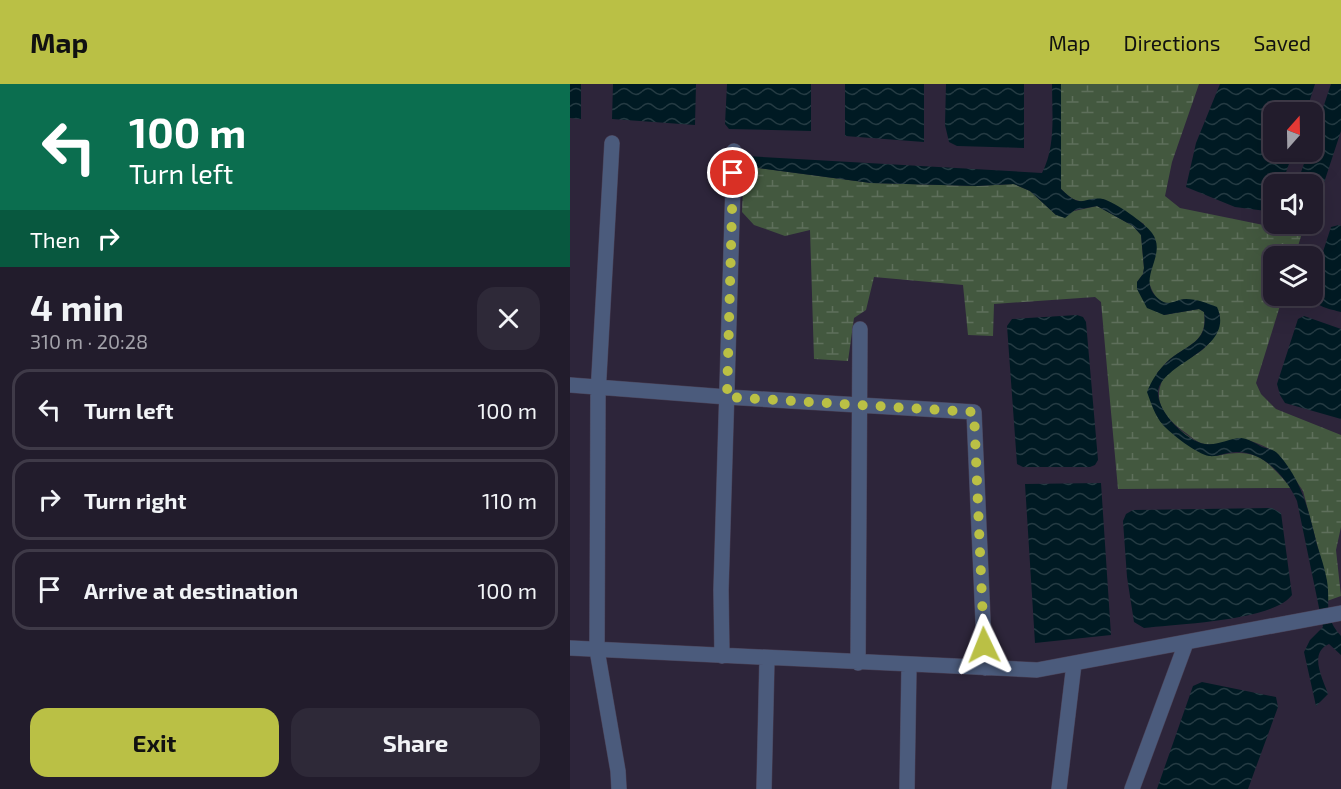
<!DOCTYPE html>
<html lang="en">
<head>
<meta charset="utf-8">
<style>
	body { margin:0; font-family:"Exo 2",sans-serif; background:#2e2938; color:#f1f3f6; height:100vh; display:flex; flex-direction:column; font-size:22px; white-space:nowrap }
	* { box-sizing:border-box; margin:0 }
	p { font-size:20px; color:#a2a1a9 }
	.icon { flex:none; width:33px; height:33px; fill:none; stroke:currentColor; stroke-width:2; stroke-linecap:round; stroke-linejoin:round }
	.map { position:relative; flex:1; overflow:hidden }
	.drawer { display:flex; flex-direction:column; background:#221c2c; width:570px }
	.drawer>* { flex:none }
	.banner { background:#0b6e4f; color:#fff; overflow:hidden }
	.needle { width:39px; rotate:20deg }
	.controls { position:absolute; left:693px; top:18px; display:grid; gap:12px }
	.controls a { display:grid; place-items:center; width:60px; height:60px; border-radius:12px; background:#221c2c; box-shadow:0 6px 24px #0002,0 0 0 2px #3f3a48; font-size:30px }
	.pin { position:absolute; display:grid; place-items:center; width:51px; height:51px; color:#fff; margin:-26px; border:3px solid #fff; border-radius:50%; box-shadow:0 2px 6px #0007 }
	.me { position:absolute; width:66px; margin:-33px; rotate:358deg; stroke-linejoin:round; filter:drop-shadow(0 0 4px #0008) }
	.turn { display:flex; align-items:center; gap:21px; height:126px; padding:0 30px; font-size:27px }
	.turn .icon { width:78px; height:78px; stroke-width:2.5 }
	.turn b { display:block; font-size:42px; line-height:51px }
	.then { display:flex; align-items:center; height:57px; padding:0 30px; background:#0003; gap:12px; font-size:22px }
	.round { display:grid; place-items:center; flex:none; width:63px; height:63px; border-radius:18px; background:#2e2938 }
	.headline { display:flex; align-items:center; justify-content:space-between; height:102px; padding:0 30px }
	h1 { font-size:36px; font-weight:700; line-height:45px }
	.action { display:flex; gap:12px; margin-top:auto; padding:12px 30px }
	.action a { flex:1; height:69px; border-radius:18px; background:#bac045; color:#111; font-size:24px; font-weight:700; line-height:69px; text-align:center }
	.action a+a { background:#2e2938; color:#f1f3f6 }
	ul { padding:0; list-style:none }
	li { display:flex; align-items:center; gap:18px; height:81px; margin:0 12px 9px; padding:0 18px; border:3px solid #3f3a48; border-radius:18px }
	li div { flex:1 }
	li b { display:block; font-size:22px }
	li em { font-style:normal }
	header { display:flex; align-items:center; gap:36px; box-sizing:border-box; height:84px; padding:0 30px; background:#bac045; color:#111 }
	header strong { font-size:28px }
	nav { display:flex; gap:33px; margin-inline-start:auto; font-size:21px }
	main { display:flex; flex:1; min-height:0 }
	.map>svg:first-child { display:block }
</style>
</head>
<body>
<header>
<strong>Map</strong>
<nav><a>Map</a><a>Directions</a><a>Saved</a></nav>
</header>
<main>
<section class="drawer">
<div class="banner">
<div class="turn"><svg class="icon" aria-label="left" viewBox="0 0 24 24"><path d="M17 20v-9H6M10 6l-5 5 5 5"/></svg><div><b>100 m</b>Turn left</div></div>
<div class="then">Then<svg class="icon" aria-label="right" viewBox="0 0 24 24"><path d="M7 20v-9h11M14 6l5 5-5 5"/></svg></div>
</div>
<div class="headline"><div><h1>4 min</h1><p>310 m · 20:28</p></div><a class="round"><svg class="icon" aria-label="close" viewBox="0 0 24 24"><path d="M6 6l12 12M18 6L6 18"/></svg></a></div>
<ul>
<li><svg class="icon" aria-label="left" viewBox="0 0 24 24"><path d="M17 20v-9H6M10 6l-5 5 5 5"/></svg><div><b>Turn left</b></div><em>100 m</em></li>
<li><svg class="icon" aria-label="right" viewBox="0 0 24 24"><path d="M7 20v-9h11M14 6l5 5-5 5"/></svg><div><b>Turn right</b></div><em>110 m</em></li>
<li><svg class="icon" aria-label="arrive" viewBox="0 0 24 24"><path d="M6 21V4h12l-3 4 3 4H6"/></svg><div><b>Arrive at destination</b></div><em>100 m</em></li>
</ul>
<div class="action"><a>Exit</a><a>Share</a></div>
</section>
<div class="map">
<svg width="771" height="705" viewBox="0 0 771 705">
	<defs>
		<pattern id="wetland-marsh" width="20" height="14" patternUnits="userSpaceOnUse" patternTransform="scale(1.5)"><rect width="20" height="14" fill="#43583f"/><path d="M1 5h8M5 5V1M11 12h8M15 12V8" fill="none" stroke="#5e6f5b"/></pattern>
		<pattern id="water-waves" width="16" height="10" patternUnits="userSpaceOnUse" patternTransform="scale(1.5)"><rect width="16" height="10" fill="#001a23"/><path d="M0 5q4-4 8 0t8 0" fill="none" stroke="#253b43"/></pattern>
	</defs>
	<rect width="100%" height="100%" fill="#2d253a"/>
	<!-- wetland -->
	<path fill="url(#wetland-marsh)" d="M491,0H629L602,78L595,112L610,124L732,149L725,172H704V212H713L686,299L691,310L706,325L771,351V443L766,466L771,512L757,517V498L733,407L709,371C702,365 676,353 667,355C656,357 647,362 635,360C628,359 621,353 616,349C600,338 583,321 591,300C601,271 646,279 650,230L614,215C609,217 601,221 596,219C572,214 575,159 574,140L533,115C512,115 510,124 491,105Z
		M174,82L301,99L406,102L444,100L460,107L486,131L527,122L563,142L571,151L574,184L573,190L567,198L594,231L629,225L634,228C638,257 620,260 600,275C595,279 591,285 587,289L585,328L646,372C687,363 696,375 721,404L548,405L531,218L525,213L424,220L423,252L398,251L393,201L304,193L296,226L284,234L278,277L244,275L240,146L215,152L184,141L172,128Z"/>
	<!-- water -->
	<path fill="url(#water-waves)" d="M0,0H11V35L0,34Z
		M43,0H126L125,41L42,35Z
		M157,0H241V47L159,45L155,40Z
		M275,0H354V58L275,52Z
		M376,0H454V64L387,62L379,58L375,41Z
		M482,0H491V105C513,127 513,112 533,115C545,118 575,139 582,149C599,172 563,196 590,216C599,223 606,215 616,215C627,215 637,219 647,223C667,267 587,279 588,310C589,329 616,357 635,360C648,362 659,354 671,354C679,355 685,359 692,363C698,365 704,365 708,370C732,396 739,428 747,461C751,473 755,485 757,497C761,520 752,531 771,552V571L759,560C738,569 753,595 758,610L746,622L734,568L740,556L753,543L727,417C717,394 694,367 666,368C657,368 648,373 639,372C627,370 601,350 593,341C585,332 581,319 577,308C582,296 588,286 598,277C617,260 639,259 634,228L629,225L594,231L577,224L567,205V198L573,190L574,184L571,151L563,142L527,122L505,126L495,134L486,131L460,107L444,100L406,102L301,99L174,82L176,72L472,89C486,62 482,30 482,0Z
		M650,0H745L736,28H704V68H723L712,100H704L703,128L665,123L616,103L626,59Z
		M761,0H771V47L743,132L742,100H727L738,68H742L743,54Z
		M769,141L771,142V228C760,225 745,223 741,212H742L743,199L761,143Z
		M507,231L513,233L516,238L528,376L525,381L520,383H453L447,380L437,242L442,235Z
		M734,232L771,245V335L715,319L710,311L707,300L728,235Z
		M531,399L541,551L465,559L455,400Z
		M702,424L711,429L722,511C703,537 607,540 574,544L564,538L557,493L553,437L556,430L563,426Z
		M632,598L706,613L708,623L678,705H587L623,602Z"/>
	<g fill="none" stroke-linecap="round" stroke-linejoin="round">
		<!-- minor casing -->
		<g stroke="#494156" stroke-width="16">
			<path id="minor" d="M42,59L28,310L27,566L48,687L49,705
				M0,301L157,313L404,328L415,584
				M0,564L467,586L771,529
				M152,572L151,506L164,67
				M288,579L290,245
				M194,705L197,574
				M337,705L339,582
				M489,705L504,580
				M562,705L616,559"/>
		</g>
		<!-- minor -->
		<use href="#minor" stroke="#4b5b7c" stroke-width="15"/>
	</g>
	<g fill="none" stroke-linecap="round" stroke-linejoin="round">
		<!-- route -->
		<path stroke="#bac045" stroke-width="10" stroke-dasharray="0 18" d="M163,89L157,313L404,328L414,561"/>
	</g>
</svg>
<div class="controls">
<a><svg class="needle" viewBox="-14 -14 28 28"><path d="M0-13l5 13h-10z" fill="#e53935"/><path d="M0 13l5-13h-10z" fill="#a2a1a9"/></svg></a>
<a><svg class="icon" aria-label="sound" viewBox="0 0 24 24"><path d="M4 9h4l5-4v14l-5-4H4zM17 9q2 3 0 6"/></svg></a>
<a><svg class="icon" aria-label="layers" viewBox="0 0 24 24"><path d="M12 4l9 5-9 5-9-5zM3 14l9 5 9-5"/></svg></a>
</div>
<div class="pin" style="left:163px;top:89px;background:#d93025"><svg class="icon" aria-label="arrive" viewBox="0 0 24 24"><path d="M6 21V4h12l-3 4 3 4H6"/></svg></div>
<svg class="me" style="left:414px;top:561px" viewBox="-20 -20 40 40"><path d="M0-17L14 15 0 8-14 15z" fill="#bac045" stroke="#fff" stroke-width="4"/></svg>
</div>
</main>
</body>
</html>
